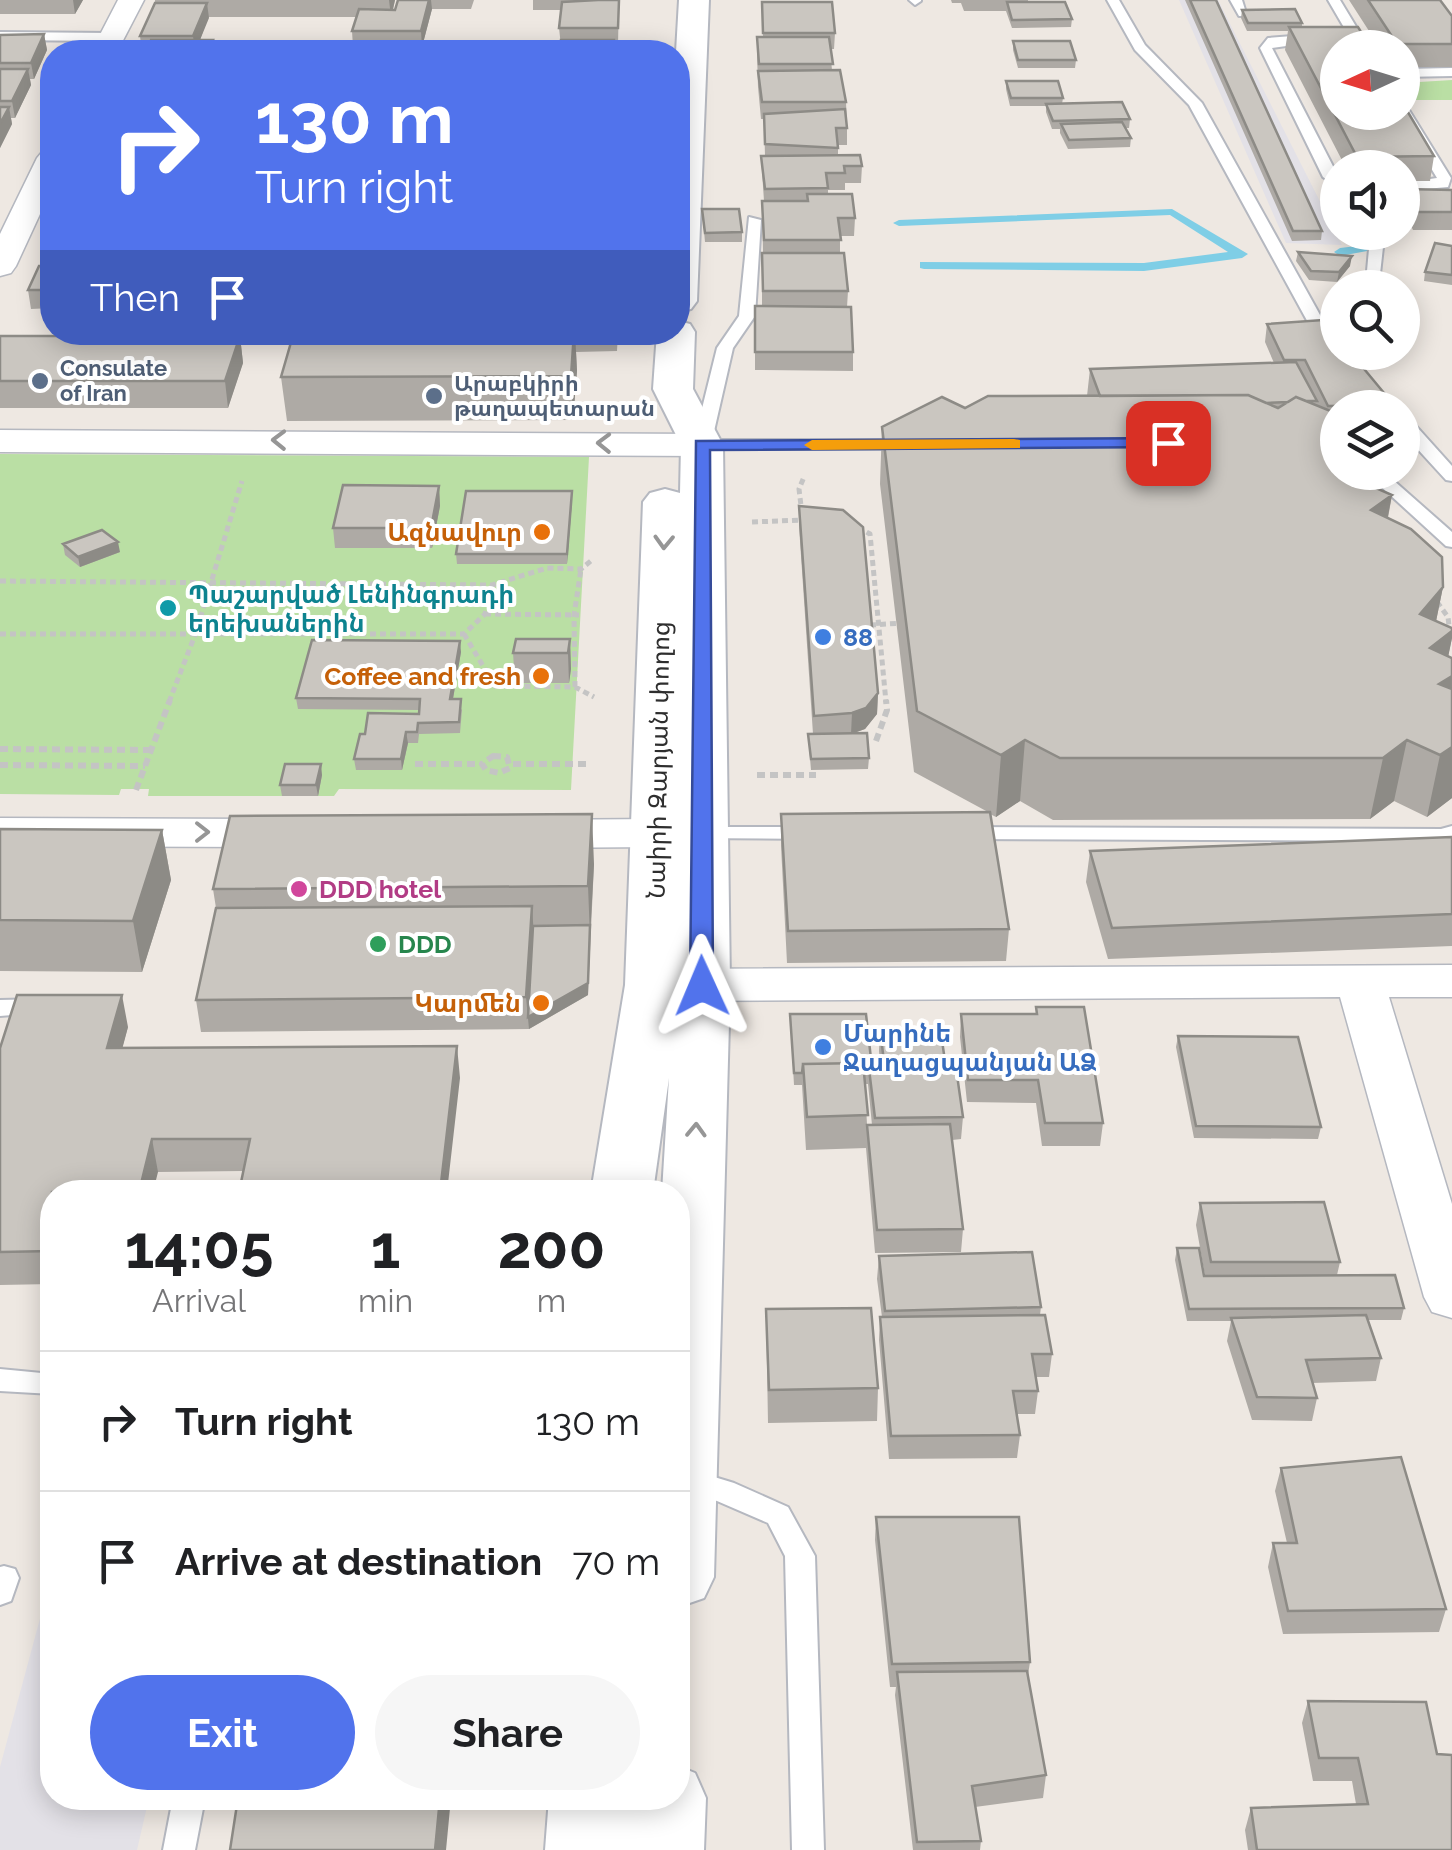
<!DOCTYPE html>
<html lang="en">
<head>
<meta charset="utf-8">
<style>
	body { margin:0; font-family:Raleway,"Noto Sans Armenian",sans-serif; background:#f6f6f6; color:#202124; height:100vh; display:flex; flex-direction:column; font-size:38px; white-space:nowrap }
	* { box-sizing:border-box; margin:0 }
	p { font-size:32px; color:#757577 }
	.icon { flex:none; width:55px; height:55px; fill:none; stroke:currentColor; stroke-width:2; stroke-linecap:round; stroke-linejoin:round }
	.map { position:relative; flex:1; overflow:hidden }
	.details { position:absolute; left:40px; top:1180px; width:650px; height:630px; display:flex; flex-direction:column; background:#fff; border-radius:40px; box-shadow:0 5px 25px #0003 }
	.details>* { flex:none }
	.guide { position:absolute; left:40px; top:40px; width:650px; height:305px; border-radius:40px; box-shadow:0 5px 25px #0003; background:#5173ec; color:#fff; overflow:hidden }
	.needle { width:65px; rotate:266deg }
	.buttons { position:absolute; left:1320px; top:30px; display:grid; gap:20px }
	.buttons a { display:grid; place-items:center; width:100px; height:100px; border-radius:50%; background:#fff; box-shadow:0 5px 25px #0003; font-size:50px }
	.pin { position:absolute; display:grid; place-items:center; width:85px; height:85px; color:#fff; margin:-42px; border-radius:20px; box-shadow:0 5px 15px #0006 }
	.me { position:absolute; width:110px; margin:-55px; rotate:359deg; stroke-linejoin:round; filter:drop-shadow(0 0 8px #0008) }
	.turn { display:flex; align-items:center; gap:35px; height:210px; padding:0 50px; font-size:45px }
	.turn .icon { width:130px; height:130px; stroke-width:2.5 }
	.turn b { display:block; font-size:70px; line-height:85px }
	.then { display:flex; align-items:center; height:95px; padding:0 50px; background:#0003; gap:20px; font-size:38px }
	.eta { display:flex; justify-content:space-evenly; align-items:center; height:170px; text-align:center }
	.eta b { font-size:60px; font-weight:700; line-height:70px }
	.cta { display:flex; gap:20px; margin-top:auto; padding:20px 50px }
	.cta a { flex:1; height:115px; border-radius:60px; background:#5173ec; color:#fff; font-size:40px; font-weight:700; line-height:115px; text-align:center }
	.cta a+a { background:#f6f6f6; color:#202124 }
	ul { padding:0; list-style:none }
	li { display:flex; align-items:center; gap:30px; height:140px; padding:0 50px; border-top:2px solid #e0e0e0 }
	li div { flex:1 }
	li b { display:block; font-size:38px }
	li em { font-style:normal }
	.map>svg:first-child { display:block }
</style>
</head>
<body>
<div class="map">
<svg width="1452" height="1850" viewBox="0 0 1452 1850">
	<rect width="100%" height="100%" fill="#eee8e2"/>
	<!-- industrial -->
	<path fill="#e3e1e7" d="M1179,0H1218L1342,245L1286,243Z
		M52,1574V1798H149L137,1850H0V1767Z"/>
	<!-- green -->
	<path fill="#badfa4" d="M1452,80V100H1408L1403,83Z
		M0,454L589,457L571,790L339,789L334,796H148L149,789H121L119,795L0,794Z"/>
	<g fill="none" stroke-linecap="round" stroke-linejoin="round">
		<!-- stream -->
		<path fill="#7fcee6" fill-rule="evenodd" d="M1172,209L1248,254L1242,258L1144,271L924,269L920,268V262L1144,263L1228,252L1170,215L899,226L893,223L899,220Z
			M1374,244L1378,245V249L1340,256L1334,252L1340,248Z"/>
		<!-- lane casing -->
		<g stroke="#b5b8c0" stroke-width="4">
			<path id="lane" d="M909,0H921V1L915,5Z
				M1107,0H1119L1145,45L1202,103L1325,324L1338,337V352L1310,326L1189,105L1135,50Z
				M1230,0H1242L1247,16H1239Z
				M1328,0H1340L1369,48H1356Z
				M0,32L111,33L117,37L111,41L0,40Z
				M1318,34L1322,35V41L1272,48L1338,176V187L1323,177L1260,48L1268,38Z
				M1452,68V76L1402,77V69Z
				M1402,106L1409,110L1451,178L1448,187L1402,191V183L1437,178L1397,112H1402Z
				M749,217L761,220L755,316L733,348L712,440H911L920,445L917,449H696L693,445L717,348L739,316Z
				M1366,232H1381L1384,238L1380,274L1367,271L1370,238Z
				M1402,416L1408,417L1452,466V481L1446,480L1402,432Z
				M1365,472H1384L1452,532V547L1446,546Z
				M1452,826V839L1443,841L964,839L953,833L964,827L1441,829Z
				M699,827H812L823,833L812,839L691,838L688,833L691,828Z
				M41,999L53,1007L49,1012L0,1016V1000Z
				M0,1369L52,1374V1394L0,1391Z
				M688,1469L734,1483L788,1507L815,1556L824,1850H792L785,1556L768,1523L717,1501L678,1489V1473Z
				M4,1566L15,1569L19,1578L11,1601L0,1605V1567Z
				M173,1798H205L195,1850H163Z"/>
		</g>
		<!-- street casing -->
		<g stroke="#b5b8c0" stroke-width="3">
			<path id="street" d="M118,0H144L117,52H91Z
				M52,149V188L16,266L11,273L0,276V234L37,158L42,152Z
				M0,430L702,434L715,437L720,445L715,453L702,456L0,452Z
				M0,818L291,819L307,823L314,833L307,843L291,847L0,846Z
				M656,819L672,823L679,833L672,843L656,847L528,848L512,844L505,834L512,824L528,820Z
				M1452,965V997H1389L1452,1204V1318L1432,1312L1424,1297L1340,997L667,1001L650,996L643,985L650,974L667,969Z"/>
		</g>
		<!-- secondary casing -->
		<g stroke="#b5b8c0" stroke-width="4">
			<path id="secondary" d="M679,0H709L697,301L691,309L678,312L676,52Z
				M678,321L690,324L695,332L693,389L723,445L730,986L714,1577L704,1598L678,1607V1192H662L669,1078L653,1192H591L625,985L643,502L650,493L665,489L680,493L681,445L653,389L657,332H678Z
				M678,1766L695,1773L706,1798L704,1850H545L549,1798H627V1807L628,1798H678Z"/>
		</g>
		<!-- path-far1 -->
		<path stroke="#c4c4c4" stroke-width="5" stroke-dasharray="6 4" stroke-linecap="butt" d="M802,514L799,489L804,477
			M752,522L804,520
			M858,527L870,534L886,702
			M0,581L492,585L547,568L581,569L592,560
			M1437,602L1448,617L1450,635
			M485,614L579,615
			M870,625L903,623
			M0,634H464L485,614L492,585
			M464,634L495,686L575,687L594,697
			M575,687L574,615L581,569
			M169,702L195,635L242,481"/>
		<!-- path -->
		<path stroke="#c4c4c4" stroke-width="6" stroke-dasharray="8 5" stroke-linecap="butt" d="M876,741L887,710L886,700
			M0,749L151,750
			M493,756L507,757L510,768L499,773L486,770L482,764Z
			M415,764H482
			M513,764H586
			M0,765L145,766
			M757,775H816
			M136,790L170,700"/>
		<!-- lane -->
		<use href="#lane" fill="#fff" fill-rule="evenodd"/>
		<!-- street -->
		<use href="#street" fill="#fff" fill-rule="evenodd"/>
		<!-- secondary -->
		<use href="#secondary" fill="#fff" fill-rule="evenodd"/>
	</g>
	<!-- wall -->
	<path fill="#aeaaa5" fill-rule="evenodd" d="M0,0H83L75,14H0Z
		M155,0H395L393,10H395L398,0H474L471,9H432L422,47H353L352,31L356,17H208L200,40L142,52L140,36L155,3Z
		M533,0H619L618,44H614V48L561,46L559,28L561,10H533Z
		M951,0H1028V2L1072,19L1071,27L1012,28L1006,11H964L961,3H952Z
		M1185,0H1216L1322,231L1321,240L1292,241Z
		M1349,0H1440L1452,16V67H1402V48H1380Z
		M762,2L835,33L834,49H830L832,70L846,102L847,128V145H838V155L862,166L861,183H845V190H828V194L855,218L854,236H840V253L848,291L847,307L853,352V371L755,370V306H762V253H763L762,201H764L761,156H765L764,119H761L758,87L757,53V37H763Z
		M1242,10L1302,23V27L1434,156L1430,181H1402V168H1346L1285,50L1288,31H1247L1241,18Z
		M44,34L47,50L34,79H30L31,85L15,118H11L12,124L0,148V35Z
		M1013,41L1076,60L1075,68H1018L1013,50Z
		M1006,81L1063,98L1062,104L1130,119L1129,128H1125L1131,138L1130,147L1068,149L1060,133V129H1052L1046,112V106H1010L1006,89Z
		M1405,189L1452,190V230H1413L1402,208Z
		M702,209L742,232V242H705Z
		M1452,246V285L1424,281L1425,272Z
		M1298,252L1350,266L1337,282L1309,280L1296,261Z
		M52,254V308L31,309L28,290Z
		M1267,324L1394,405L1393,408H1338V472H1373L1370,486L1392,495L1388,518L1443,587L1436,621L1452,628V638L1448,656L1452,798L1427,817L1394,801L1370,819L1053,820L1020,801L996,817L990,814L1009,929L1006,961L787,963L781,846V814L988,812L914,772L880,484L882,427L965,408L1087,396L1090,369L1274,363L1265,342Z
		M294,332H618L617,351L576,352L577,371L573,420L287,421L281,377Z
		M0,336H240L243,363L228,408H0Z
		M439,486L440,506L432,548H335L333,528Z
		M572,491L567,564H457L456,554Z
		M799,506L878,693L877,714L865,729L854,733L869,758L868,769L811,770L808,734H813L799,526Z
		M63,544L120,552L80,567L65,555Z
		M570,639L571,669L569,683H515L513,653Z
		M461,652L453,699L462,710L460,733L419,734L418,743H408L402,770H356L354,759L365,734L419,714V710L298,709L296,698Z
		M322,775L318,796H282L280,785Z
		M0,829L162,830L171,880L142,972L0,971Z
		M1452,837V946L1108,959L1086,882L1090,851Z
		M594,864L588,995L529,1029L201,1032L196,1000L216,908L213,889Z
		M1036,1007L1103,1123L1100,1146H1042L1036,1103L967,1102L960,1037L961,1014H1036Z
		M790,1014L872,1068L880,1063L879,1051L880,1028L945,1061L963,1117L961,1139L952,1140L963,1229L961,1252L875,1253L866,1148L806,1150L802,1085H794ZM865,1084H868L872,1125H867Z
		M128,1027L122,1048L460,1078L243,1171L158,1172L52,1192V1284L0,1285V1048Z
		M1178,1036L1321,1127L1318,1139L1194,1138L1176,1047Z
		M1200,1203L1340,1262L1337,1275L1404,1308L1401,1320H1368L1381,1358L1376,1381L1312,1383L1317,1398L1312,1421L1252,1420L1227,1341L1231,1321H1187L1175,1260L1177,1248L1205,1276L1196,1225Z
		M879,1256L1041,1307L1040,1315L1052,1354L1049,1377H1035L1038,1391L1035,1414H1016L1020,1435L1017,1458L889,1459L879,1340L880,1317H882L877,1279Z
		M766,1309L878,1388L877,1421L768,1423Z
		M1281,1468L1446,1609L1439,1632L1283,1634L1268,1567L1273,1543H1287L1275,1491Z
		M876,1517L1030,1662L1028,1675L1046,1775L1043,1798L975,1807L981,1841L980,1850H913L895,1695L896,1687H890L875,1540Z
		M1308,1701L1452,1850H1248L1245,1830L1251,1808L1356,1804L1352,1781H1313L1302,1723Z"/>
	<!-- shaded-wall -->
	<path fill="#8d8b86" d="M73,0H83L75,14Z
		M389,0H395L391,17Z
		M429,0H431L432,9L422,47L421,31Z
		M207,3L209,18L195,52L193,36Z
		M44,34L47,50L34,79L31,63Z
		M213,40L215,52H208Z
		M28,69L31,85L15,118L12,101Z
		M9,107L12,124L0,148V124Z
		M1352,256L1350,266L1337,282L1339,272Z
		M575,332L577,371L573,420L571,376Z
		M240,336L243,363L228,408L225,381Z
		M1338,472H1373L1364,521Z
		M439,486L440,506L432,548L431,528Z
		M572,491V501L567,564V554Z
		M1392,495L1381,552L1371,510Z
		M118,542L120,552L80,567L78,557Z
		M1443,587L1431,646L1420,614Z
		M1452,631V638L1443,682L1452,676V728L1430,648Z
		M570,639L571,669L569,683L568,653Z
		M460,641L461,652L451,710L450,699Z
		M878,693L877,714L865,729L851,734L852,713Z
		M406,732L408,743L402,770L401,759Z
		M1025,740L1020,801L996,817L1001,755Z
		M1407,740L1394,801L1370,819L1383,758Z
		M1452,747V798L1427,817L1440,755Z
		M321,764L322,775L318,796L316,785Z
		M592,814L594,864L590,937L588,886Z
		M162,830L171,880L142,972L133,921Z
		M532,906L534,937L590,925V937L588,995L529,1029L526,997Z
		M122,995L128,1027L114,1080L107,1048Z
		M457,1046L460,1078L447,1192H440Z
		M152,1139L158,1172L153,1192H139Z
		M440,1798H451L446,1850H435Z"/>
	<!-- building -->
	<path fill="#cac6c0" stroke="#8d8b86" stroke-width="2.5" d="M398,0H429L421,31H352L359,9L395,10Z
		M598,0H619L618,28H559L562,2Z
		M1190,0H1216L1322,231H1293Z
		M1368,0H1440L1452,16V44H1397Z
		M762,2H832L835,33H763Z
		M1007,2H1065L1072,19L1012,20Z
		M155,3H207L193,36H140Z
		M1295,9L1302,23H1248L1242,10Z
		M1289,27H1358L1371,48H1338V112H1402V102L1434,156L1357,157Z
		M44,34L31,63H0V35Z
		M757,37H829L833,64H759Z
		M151,40H213L208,52H146Z
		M561,40H614V48L622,47V52H532V46H561Z
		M1013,41H1070L1076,60H1018Z
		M0,69H28L12,101H0Z
		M840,70L846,102H762L758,71Z
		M1006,81H1058L1063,98H1011Z
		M1122,102L1130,119L1053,121L1046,104Z
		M0,107H9L0,124Z
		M845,109L847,128H836L838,148L765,144L764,114Z
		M1122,122L1131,138L1069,140L1061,124Z
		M860,155L862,166H844L845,173H826L828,188L765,189L761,156Z
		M1405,189L1452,190V212H1416Z
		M807,194H852L855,218H838L841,240H764L762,201H808Z
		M702,209H739L742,232L705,233Z
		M1435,243L1452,246V275L1425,272Z
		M1298,252L1352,256L1339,272L1311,271Z
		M762,253H844L848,291H763Z
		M48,254H52V266H43Z
		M39,266H52V290H28Z
		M755,306L851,307L853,352H755Z
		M1323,320L1338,338V352H1350L1394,405L1328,406L1305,360H1284L1267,324Z
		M294,332H574L571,376L281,377Z
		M0,336H240L225,381H0Z
		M1296,362L1317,401H1306L1296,397L1288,402L1266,403L1248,395L1100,396L1090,369Z
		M1248,395L1278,408L1296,397L1338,414V472H1363L1355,479L1392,495L1371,510L1411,529L1442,557L1443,587L1420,614L1452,628V631L1430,648L1452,658V676L1439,684L1452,689V747L1440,755L1407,740L1383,758H1060L1025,740L1001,755L917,711L882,427L942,397L965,408L988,396Z
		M343,485L439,486L431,528H333Z
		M466,491H572L567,554H456Z
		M799,506L843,510L863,527L878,693L866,708L852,713L814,716Z
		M102,530L118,542L78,557L63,544Z
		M516,639H570L568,653H513Z
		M312,640L460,641L450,699H461L459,722L418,723L417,732H406L401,759H354L360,734H365L368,713L419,714L420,699L296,698Z
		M867,733L869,758L811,759L808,734Z
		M285,764H321L316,785H280Z
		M990,812L1009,929L788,931L781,814Z
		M592,814L588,886L213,889L230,816Z
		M0,829L162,830L133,921L0,920Z
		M1452,837V914L1112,928L1090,851Z
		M532,906L526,997L196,1000L216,908Z
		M590,925L588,983L528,1017L533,926Z
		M17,995H122L107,1048L457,1046L440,1192H239L250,1139H152L139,1192H52V1251L0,1252V1048Z
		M1036,1007H1084L1103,1123H1045L1038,1080H968L961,1014H1037Z
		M790,1014H866L872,1068L869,1069V1072H864L863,1063L803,1064L802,1073H794Z
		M940,1027L945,1061H955L963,1117L875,1118L869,1069L884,1062L880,1028Z
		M1178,1036L1298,1037L1321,1127L1196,1126Z
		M863,1063L868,1115L807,1117L803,1064Z
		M950,1124L963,1229L877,1230L867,1125Z
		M1324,1202L1340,1262H1211L1200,1203Z
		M1177,1248H1199L1204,1276L1395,1275L1404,1308L1189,1309Z
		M1032,1252L1041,1307L885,1311L879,1256Z
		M871,1308L878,1388L769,1390L766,1309Z
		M1045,1315L1052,1354H1032L1038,1391H1013L1020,1435L891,1436L880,1317Z
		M1366,1315L1381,1358L1306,1360L1317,1398L1257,1397L1231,1318Z
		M1401,1457L1446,1609L1288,1611L1273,1543H1297L1281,1468Z
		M876,1517H1019L1030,1662L892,1664Z
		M1027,1671L1046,1775L972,1786L981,1841L917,1842L897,1672Z
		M1308,1701L1426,1702L1437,1754L1452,1755V1850H1257L1251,1808L1368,1804L1358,1758H1319Z
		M238,1798H440L435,1850H230Z"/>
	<!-- one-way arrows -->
	<defs><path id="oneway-chevron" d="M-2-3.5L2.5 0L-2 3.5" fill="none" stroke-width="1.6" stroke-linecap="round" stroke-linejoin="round" transform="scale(2.5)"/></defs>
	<g stroke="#969696">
		<use href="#oneway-chevron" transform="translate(279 440) rotate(-179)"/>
		<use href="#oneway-chevron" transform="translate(604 443) rotate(-179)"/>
		<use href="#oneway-chevron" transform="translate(664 542) rotate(92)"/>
		<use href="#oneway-chevron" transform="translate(202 832)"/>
		<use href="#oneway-chevron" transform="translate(696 1130) rotate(-88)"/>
	</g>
	<!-- route -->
	<path fill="#5173ec" stroke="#354b99" stroke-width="2.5" d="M1168,438L1174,439V447L710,450L713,986L710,991H693L690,986L696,441Z"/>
	<!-- slow -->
	<path fill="#f59e0b" d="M1014,439L1020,440V448L812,450L804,445L812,440Z"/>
	<!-- markers -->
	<g fill="#5c6f8a" stroke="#fff" stroke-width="4">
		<circle cx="40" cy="381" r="10"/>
		<circle cx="434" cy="396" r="10"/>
	</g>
	<g fill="#e8710a" stroke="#fff" stroke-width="4">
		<circle cx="542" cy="532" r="10"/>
		<circle cx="541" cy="676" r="10"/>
		<circle cx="541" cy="1003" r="10"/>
	</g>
	<circle fill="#0f9aa8" stroke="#fff" stroke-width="4" cx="168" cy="608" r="10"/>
	<g fill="#3f7fe0" stroke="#fff" stroke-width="4">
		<circle cx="823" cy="637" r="10"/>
		<circle cx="823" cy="1047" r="10"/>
	</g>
	<circle fill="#d1479c" stroke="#fff" stroke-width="4" cx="299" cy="889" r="10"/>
	<circle fill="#2e9e5b" stroke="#fff" stroke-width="4" cx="378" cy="944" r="10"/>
	<g text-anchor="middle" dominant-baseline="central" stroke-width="8" stroke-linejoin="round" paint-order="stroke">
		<!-- far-service labels -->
		<g font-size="22" font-weight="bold" fill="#4e5e75" stroke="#fff" text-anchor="start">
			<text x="60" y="368">Consulate<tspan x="60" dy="25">of Iran</tspan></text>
			<text x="454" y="383">Արաբկիրի<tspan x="454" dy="25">թաղապետարան</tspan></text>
		</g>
		<!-- food labels -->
		<g font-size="25" font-weight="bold" fill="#c56008" stroke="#fff" text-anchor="end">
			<text x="522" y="532">Ազնավուր</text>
			<text x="521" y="676">Coffee and fresh</text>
			<text x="521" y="1003">Կարմեն</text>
		</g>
		<!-- culture labels -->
		<g font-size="25" font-weight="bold" fill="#0d838f" stroke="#fff" text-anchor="start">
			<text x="188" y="594">Պաշարված Լենինգրադի<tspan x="188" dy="29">երեխաներին</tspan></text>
		</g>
		<!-- shop labels -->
		<g font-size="25" font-weight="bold" fill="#366cbe" stroke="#fff" text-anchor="start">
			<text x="843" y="637">88</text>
			<text x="843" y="1033">Մարինե<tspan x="843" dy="29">Ջաղացպանյան ԱՁ</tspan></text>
		</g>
		<!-- street labels -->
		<g font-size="25" fill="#2e2e2e" stroke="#fff">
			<text transform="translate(658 760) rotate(-89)">Նաիրի Զարյան փողոց</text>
		</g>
		<!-- hotel labels -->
		<g font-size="25" font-weight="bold" fill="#b23c85" stroke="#fff" text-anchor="start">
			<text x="319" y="889">DDD hotel</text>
		</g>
		<!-- leisure labels -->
		<g font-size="25" font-weight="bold" fill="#27864d" stroke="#fff" text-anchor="start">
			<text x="398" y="944">DDD</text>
		</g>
	</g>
</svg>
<div class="buttons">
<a><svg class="needle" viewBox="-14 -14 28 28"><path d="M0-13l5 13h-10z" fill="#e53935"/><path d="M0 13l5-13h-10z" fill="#757577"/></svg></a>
<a><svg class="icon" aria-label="sound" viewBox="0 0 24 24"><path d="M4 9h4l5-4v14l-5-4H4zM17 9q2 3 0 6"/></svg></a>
<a><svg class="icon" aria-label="search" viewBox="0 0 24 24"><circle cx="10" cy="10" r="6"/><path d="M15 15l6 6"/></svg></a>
<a><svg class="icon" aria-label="layers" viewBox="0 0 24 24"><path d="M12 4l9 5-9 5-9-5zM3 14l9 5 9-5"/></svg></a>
</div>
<div class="pin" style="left:1168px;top:443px;background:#d93025"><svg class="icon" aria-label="arrive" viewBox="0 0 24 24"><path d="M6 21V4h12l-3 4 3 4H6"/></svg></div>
<svg class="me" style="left:702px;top:986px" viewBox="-20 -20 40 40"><path d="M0-17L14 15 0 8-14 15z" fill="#5173ec" stroke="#fff" stroke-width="4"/></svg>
<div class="guide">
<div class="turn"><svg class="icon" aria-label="right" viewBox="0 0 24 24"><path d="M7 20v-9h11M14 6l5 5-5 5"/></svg><div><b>130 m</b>Turn right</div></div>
<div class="then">Then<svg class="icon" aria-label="arrive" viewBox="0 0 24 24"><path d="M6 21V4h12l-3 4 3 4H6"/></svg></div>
</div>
<section class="details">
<div class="eta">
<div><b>14:05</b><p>Arrival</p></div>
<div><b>1</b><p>min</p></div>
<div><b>200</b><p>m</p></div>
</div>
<ul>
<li><svg class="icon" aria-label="right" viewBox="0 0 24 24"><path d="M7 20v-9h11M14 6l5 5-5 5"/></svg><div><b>Turn right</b></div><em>130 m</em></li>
<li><svg class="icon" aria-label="arrive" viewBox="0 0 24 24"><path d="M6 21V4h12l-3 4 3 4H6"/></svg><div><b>Arrive at destination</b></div><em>70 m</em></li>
</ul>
<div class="cta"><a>Exit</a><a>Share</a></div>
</section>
</div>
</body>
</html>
